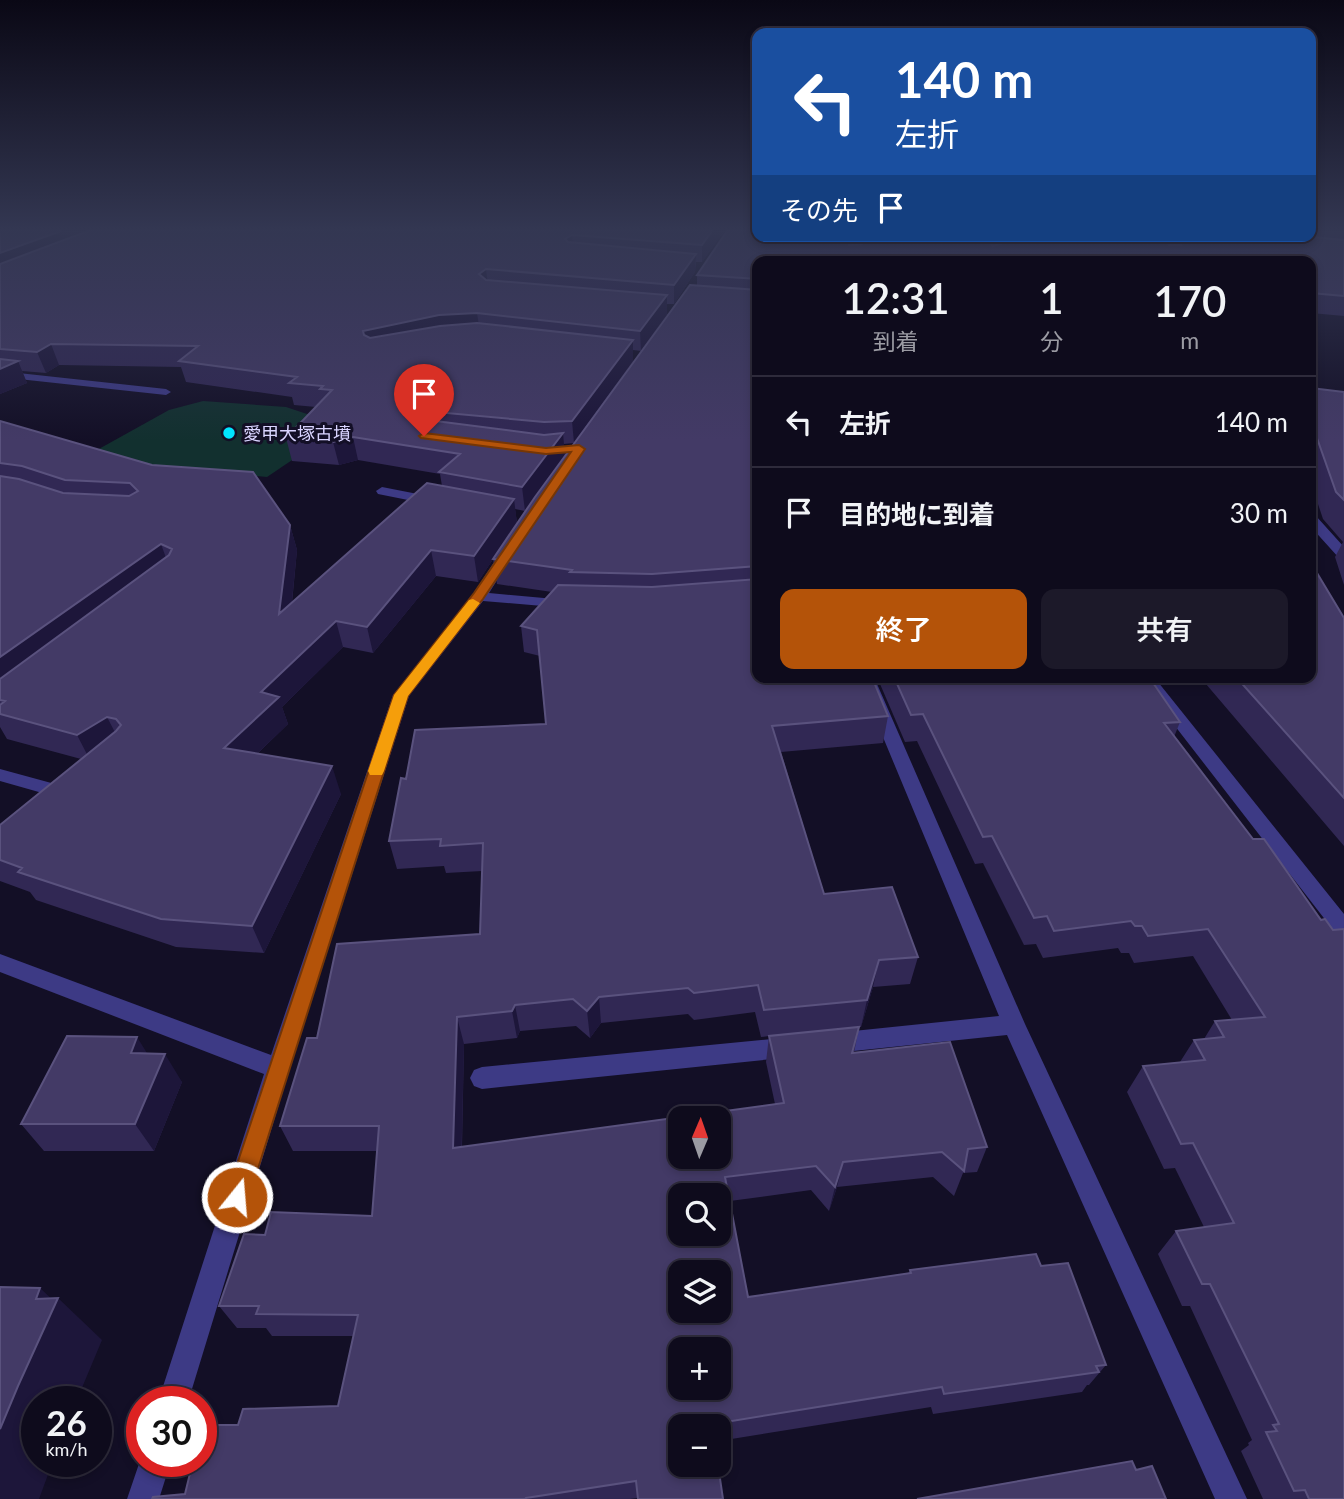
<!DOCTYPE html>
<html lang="ja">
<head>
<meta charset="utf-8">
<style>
	body { margin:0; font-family:Lato,"Noto Sans JP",sans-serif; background:#1c1929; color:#f1f3f6; height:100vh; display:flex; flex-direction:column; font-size:26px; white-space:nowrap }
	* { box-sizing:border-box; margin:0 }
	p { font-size:23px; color:#9b9ba3 }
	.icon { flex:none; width:38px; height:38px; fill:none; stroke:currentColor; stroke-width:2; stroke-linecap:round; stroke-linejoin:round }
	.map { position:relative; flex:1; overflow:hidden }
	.panel { position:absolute; left:752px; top:256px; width:564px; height:427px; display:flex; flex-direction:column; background:#0e0b1c; border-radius:14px; box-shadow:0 4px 10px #0003,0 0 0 2px #2e2b3b }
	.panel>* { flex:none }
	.banner { position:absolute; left:752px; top:28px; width:564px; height:214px; border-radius:14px; box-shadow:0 4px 10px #0003,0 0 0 2px #2e2b3b; background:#1a4fa0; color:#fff; overflow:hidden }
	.needle { width:46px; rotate:2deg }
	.controls { position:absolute; left:668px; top:1106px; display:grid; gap:14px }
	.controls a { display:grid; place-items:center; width:63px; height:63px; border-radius:14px; background:#0e0b1c; box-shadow:0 4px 10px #0003,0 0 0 2px #2e2b3b; font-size:35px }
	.speed { position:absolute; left:21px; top:1386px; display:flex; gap:14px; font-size:35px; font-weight:700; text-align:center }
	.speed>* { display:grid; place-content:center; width:91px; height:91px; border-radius:50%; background:#0e0b1c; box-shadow:0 4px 10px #0003,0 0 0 2px #2e2b3b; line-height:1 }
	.speed small { font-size:18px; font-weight:400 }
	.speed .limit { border:10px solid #d22; background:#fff; color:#111 }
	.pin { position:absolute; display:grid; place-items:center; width:60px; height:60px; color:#fff; margin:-72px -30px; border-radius:50% 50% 50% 0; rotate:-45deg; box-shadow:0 0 7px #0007 }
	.pin .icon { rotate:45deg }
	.me { position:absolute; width:77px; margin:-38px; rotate:17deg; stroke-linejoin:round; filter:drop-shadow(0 0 5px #0008) }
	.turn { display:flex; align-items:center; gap:24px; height:147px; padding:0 28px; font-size:32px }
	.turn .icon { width:91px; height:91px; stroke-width:2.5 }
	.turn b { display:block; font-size:49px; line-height:60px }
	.then { display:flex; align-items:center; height:66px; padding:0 28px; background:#0003; gap:14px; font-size:26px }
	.eta { display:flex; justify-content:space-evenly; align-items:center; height:119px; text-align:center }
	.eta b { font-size:42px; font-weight:600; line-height:49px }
	.cta { display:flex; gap:14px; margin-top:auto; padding:14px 28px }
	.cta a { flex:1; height:80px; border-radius:14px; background:#b45309; color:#fff; font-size:28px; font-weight:600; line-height:80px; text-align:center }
	.cta a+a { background:#1c1929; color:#f1f3f6 }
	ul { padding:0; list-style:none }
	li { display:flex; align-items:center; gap:21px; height:91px; padding:0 28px; border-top:2px solid #2e2b3b }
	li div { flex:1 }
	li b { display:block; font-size:26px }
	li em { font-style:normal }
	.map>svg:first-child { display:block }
</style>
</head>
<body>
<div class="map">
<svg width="1344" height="1499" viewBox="0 0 1344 1499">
	<rect width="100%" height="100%" fill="#130f26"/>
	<!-- green -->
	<path fill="#12302f" d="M203,401L286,407L313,416L307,450L267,477L144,466L97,450L169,410Z"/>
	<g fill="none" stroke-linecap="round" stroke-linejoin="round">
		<!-- minor -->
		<path fill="#3d3a85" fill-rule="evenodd" d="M859,236H867L857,261H849Z
			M989,236H997V261H989Z
			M0,371L166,389L171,392L166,395L0,377Z
			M382,487L433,497L439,501L433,505L378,494L376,491Z
			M1311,515L1316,516L1344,547V559L1339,558L1311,527Z
			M507,549L514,553L489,593L566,600L573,604L566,608L483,601L409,696L290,1068L188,1402H158L264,1074L0,972V954L271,1055L393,695L473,594L502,550Z
			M858,677H874L1025,1024L1247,1499H1215L1007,1035L834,1053L826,1050L822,1043L826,1036L834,1033L999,1016Z
			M1137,677H1154L1344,914V937L1337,935Z
			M0,769L66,787L69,792L66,797L60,798L0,781Z
			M792,1037L800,1040L804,1047L800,1054L792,1057L482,1089L474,1086L470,1078L474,1070L482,1067Z
			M142,1455V1461H171L159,1499H127Z"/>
	</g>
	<!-- wall -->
	<path fill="#312854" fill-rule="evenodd" d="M0,231H724L702,262H696L695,272L674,304H667V314L641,351L633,350V361L574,443L564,444L565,456L697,285V275L856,236L853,245L990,243L993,246L999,244V236H1167L1169,245H1172V241L1173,236H1311V231H1344V316L1311,313V261H758V677L888,716L883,743L781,752L824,894L918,957L910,984L873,987L861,1027H859L854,1053L987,1147L977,1172L963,1173L954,1196L933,1177L837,1187L829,1211L811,1190L730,1201L748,1297L908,1274L910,1270L1041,1266L1106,1365L1089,1385H1087L1082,1392L933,1414L931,1407L719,1441V1426H681L638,1498L630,1499H152L185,1494L238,1425L338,1406L353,1336H272L266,1328H237L219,1306L265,1235L372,1216L377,1151H293L280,1126L317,1038L480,934L482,871L446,873L444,866L397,869L389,841L406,779L546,724L540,656L524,652L521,626L552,592L497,584L493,559L525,511L515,509L517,523L478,582L436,576L373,653L343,647L282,707L288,724L257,754L341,794L264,953L176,947L36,900L30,892L0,881V825L81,759L7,739L0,727V421L290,525L297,550L292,603L442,486L440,474L358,460L339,465L292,461L286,438L316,407L294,405L292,397L186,382L181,367L59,365L46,373L22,371L27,383L0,394ZM755,1012L761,1037L769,1036L766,1062L775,1104L462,1147L464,1044L517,1038L520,1031L576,1026L590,1038L601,1023L688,1014L694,1020Z
		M1311,388L1344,392V585L1335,557L1343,542L1323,519L1311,483Z
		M1344,618V846L1200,677H1311Z
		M877,677H1149L1180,722L1174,737L1253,839L1344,1499H1263L1241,1451L1249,1445L1248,1443L1252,1440L1190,1306H1182L1158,1254L1176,1231L1204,1227L1175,1168L1164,1169L1127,1092L1143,1066L1180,1062L1194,1040L1204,1039L1215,1021L1232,1020L1193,956L1134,963L1129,953H1121L1118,948L1043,958L1036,944L1024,945L983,863L975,864L917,741L905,742Z
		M147,1053L182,1082L154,1151H44L21,1124Z"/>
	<!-- shaded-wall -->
	<path fill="#1d163a" d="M61,231H113L0,274V253Z
		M712,231H724L702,262V245Z
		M572,235L573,252L565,239Z
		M852,236H856L847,261L849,245Z
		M696,254L695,272L674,304V285Z
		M486,269L488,287L479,274Z
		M667,295V314L641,351L640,331Z
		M477,313L480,332L367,352L363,331L439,315Z
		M633,340V361L574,443L572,421Z
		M51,344L59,365L46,373L37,352Z
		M18,361L27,383L0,394V369Z
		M563,433L565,456L525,511L522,487Z
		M353,437L358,460L339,465L333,442Z
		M514,499L517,523L478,582L474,556Z
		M290,525L297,550L288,640L279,614Z
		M161,544L170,569L0,694V657Z
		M431,550L436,576L373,653L367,627Z
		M336,621L343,647L282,707L288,724L235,775L224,748L261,692Z
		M107,717L121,744L91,762L77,735Z
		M332,766L341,794L264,953L252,926Z
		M879,960L873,987L861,1027L867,1000Z
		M599,997L601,1023L590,1038L587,1011Z
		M515,1005L520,1031L517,1038L512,1011Z
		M457,1017L464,1044L461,1173L453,1148Z
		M137,1037L155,1066L131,1053Z
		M165,1054L182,1082L154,1151L135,1124Z
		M843,1162L837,1187L829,1211L835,1187Z
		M40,1288L56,1303L58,1298L102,1340L76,1402H37V1461H53L39,1499H0V1429L36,1299Z"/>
	<!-- building -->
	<path fill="#433a66" stroke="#5a527e" stroke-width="2" fill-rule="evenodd" d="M0,231H61L0,253Z
		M88,231H712L702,245L572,235L565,239L568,242L696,254L674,285L486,269L479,274L486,280L667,295L640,331L477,313L439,315L363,331L364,335L370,338L440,326L477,323L633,340L572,421L544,422L414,410V417L420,419L544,435L563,433L522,487L439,472L460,454L353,437L333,442L286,438L332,390L320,389L323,386L289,383L297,377L179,361L198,346L51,344L37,352L0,349V264Z
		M727,231H758V236H852L849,245L862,244L864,236H990V243L993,246L1003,243V236H1167L1169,245H1181L1179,236H1302L1344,240V296L1311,293V261H758V279L697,275Z
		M690,285L758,290V566L652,574L570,572L572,570L493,559L535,497Z
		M0,359L18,361L0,369Z
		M1311,388L1344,392V500L1336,492L1311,421Z
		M0,421L152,465L253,472L290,525L279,614L427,483L514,499L474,556L431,550L367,627L336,621L261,692L279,697L224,748L332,766L252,926L161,919L18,872L22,868L0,860V825L116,731L121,725L116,719L107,717L77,735L0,714V705L5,701L0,700V679L169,555L172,549L161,544L0,657V476L19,479L63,493L129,496L138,491L130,483L65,480L22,466L0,463Z
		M1311,563L1344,618V798L1236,677H1311Z
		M758,579V677H872L888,716L772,726L824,894L892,887L918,957L879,960L867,1000L764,1010L758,985L694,993L688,988L599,997L587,1011L573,999L515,1005L512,1011L457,1017L453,1148L784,1103L769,1036L859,1027L852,1053L950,1042L987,1147L968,1149L964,1171L942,1152L843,1162L835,1187L816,1166L725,1177L748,1297L911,1273L910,1270L1036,1254L1041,1266L1068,1263L1106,1365L1096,1366L1099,1372L944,1394L942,1387L713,1424V1426H681V1465H718L723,1499H638L636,1481L526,1498L525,1499H152L153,1497L185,1494L193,1461H201V1431L203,1425H238L243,1409L338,1406L358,1315L256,1314L259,1306H219L244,1234L265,1235L271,1212L372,1216L379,1126H280L307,1038H317L337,944L480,934L483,843L440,846L441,839L389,841L401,778L406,779L415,730L546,724L537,630L521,626L558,585L652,587ZM681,1118H719V1157H681ZM681,1195H719V1234H681ZM681,1272H719V1311H681ZM681,1349H719V1388H681Z
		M894,677H1149L1180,722L1164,723L1253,839H1264L1321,920L1325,919L1333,930L1344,929V1499H1309L1305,1490L1294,1491L1266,1432L1277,1431L1273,1425L1279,1424L1210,1284H1202L1176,1231L1234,1223L1193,1143L1181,1144L1143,1066L1205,1060L1194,1040L1224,1037L1215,1021L1265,1017L1208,929L1148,936L1142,926H1135L1131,921L1054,931L1047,916L1034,918L992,836L983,837L923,714L911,715Z
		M67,1036L137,1037L131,1053L165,1054L135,1124H21Z
		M0,1287L40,1288L36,1299L58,1298L18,1386L0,1429Z
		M1132,1461L1136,1470L1152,1466L1166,1499H917Z"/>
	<!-- sky -->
	<linearGradient id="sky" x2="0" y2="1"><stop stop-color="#0a0815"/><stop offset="0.52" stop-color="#333752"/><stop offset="1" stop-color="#333752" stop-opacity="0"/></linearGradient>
	<rect width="1344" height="441" fill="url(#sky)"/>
	<!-- route -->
	<path fill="#b45309" stroke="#753606" stroke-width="2" d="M424,433L546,448L579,445L585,449L483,599L408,696L249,1197L246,1205L237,1209L229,1205L226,1197L394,695L474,593L571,452L546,454L421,438L419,436Z"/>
	<!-- slow -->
	<path fill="#f59e0b" d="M473,599L480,603L408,696L384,771L382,775H370L368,771L394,695L469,600Z"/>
	<!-- markers -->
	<circle fill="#00e5ff" stroke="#130f26" stroke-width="2.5" cx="229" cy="433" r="7"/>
	<g text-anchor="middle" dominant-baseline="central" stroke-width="6" stroke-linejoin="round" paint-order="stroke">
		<!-- far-poi labels -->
		<g font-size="18" fill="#d9d4ff" stroke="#130f26" text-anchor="start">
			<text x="243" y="433">愛甲大塚古墳</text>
		</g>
	</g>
</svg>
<div class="controls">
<a><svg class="needle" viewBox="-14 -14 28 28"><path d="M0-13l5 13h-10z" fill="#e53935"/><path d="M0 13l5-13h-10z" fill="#9b9ba3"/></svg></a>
<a><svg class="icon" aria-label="search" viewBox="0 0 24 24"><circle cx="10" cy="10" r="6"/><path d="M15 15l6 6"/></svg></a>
<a><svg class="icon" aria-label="layers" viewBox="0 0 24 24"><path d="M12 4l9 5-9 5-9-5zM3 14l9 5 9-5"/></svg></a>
<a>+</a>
<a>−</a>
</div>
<div class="speed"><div>26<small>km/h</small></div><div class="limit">30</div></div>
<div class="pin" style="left:424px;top:436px;background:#d93025"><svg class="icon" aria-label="arrive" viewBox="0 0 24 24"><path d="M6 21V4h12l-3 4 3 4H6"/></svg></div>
<svg class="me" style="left:237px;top:1197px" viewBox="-20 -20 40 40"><circle r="17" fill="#b45309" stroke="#fff" stroke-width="3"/><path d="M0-11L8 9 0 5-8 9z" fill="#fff"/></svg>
<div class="banner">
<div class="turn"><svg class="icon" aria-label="left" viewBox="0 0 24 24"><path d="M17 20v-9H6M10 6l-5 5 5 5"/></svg><div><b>140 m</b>左折</div></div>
<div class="then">その先<svg class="icon" aria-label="arrive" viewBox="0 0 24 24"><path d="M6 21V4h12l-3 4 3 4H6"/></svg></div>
</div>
<section class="panel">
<div class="eta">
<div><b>12:31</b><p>到着</p></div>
<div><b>1</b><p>分</p></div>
<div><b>170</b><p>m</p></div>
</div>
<ul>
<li><svg class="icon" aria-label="left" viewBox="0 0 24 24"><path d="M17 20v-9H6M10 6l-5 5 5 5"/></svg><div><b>左折</b></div><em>140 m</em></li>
<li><svg class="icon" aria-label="arrive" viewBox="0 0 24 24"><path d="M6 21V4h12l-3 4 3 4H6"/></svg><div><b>目的地に到着</b></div><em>30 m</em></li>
</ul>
<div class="cta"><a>終了</a><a>共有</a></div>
</section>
</div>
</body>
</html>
